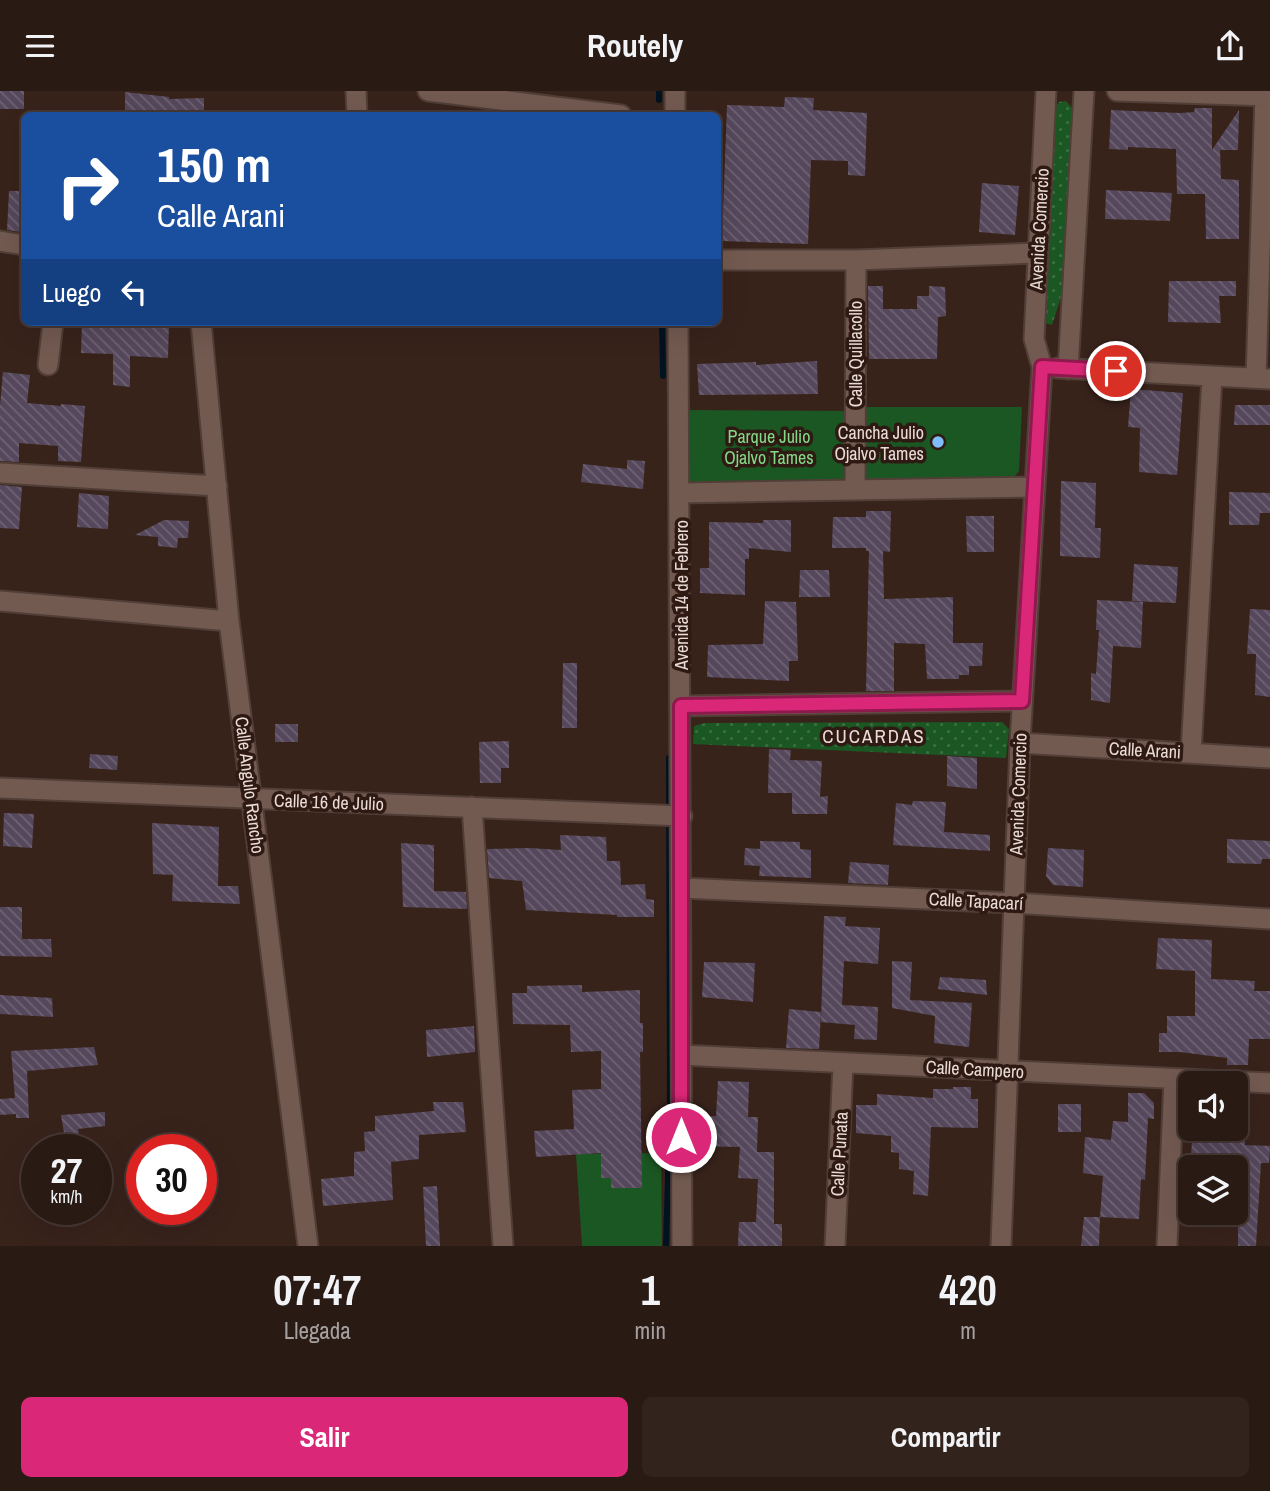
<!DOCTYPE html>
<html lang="es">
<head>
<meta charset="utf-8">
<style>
	body { margin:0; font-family:"Archivo Narrow",sans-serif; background:#32231d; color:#f1f3f6; height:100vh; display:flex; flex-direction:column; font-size:26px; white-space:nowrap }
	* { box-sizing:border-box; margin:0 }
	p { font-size:23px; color:#a5a1a0 }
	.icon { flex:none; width:38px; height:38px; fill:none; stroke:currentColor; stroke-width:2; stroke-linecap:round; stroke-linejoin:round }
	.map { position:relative; height:1155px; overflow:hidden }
	.side { display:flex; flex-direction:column; background:#2a1a14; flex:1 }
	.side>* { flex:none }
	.guide { position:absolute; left:21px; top:21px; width:700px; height:214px; border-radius:10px; box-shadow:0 7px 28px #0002,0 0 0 2px #463834; background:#1a4fa0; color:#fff; overflow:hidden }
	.buttons { position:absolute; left:1178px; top:980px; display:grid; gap:14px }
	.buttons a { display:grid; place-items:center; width:70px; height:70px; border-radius:10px; background:#2a1a14; box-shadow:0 7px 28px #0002,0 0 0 2px #463834; font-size:35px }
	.speed { position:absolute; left:21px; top:1043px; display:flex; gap:14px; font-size:35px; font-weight:700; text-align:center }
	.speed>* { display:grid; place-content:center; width:91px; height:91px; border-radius:50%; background:#2a1a14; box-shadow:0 7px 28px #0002,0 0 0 2px #463834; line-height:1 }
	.speed small { font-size:18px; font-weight:400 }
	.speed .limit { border:10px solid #d22; background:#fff; color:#111 }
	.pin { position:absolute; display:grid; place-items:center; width:60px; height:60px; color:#fff; margin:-30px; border:4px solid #fff; border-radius:50%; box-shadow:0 2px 7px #0007 }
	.me { position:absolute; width:77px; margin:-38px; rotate:0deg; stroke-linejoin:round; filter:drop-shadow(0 0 5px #0008) }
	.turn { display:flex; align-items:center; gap:24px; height:147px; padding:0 21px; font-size:32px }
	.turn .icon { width:91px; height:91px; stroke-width:2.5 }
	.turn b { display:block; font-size:49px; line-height:60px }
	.then { display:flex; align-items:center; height:66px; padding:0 21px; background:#0003; gap:14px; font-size:26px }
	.eta { display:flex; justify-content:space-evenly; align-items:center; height:119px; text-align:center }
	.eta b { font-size:42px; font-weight:700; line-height:49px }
	.action { display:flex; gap:14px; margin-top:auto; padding:14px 21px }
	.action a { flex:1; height:80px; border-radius:10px; background:#db2777; color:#fff; font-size:28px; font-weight:700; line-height:80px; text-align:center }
	.action a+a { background:#32231d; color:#f1f3f6 }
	header { display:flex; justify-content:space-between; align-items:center; height:91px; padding:0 21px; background:#2a1a14; font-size:32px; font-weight:700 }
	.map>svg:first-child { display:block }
</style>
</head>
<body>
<header><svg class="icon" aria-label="menu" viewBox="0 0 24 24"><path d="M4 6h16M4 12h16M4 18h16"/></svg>Routely<svg class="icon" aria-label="share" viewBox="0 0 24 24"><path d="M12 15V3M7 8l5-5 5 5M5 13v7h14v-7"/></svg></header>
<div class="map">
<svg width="1270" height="1155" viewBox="0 0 1270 1155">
	<defs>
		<pattern id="grass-dots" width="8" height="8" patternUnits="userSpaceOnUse" patternTransform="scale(1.75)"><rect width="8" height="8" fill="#1a5722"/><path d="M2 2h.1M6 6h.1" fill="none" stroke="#3b6f41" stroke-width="1.8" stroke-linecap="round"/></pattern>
		<pattern id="building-back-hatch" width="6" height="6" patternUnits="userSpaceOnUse" patternTransform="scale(1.75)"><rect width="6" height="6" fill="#56485c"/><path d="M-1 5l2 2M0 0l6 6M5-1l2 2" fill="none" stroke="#6e6273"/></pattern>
	</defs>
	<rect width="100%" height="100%" fill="#38231b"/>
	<!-- grass -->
	<path fill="url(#grass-dots)" d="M1066,10L1073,18L1063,200L1052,234L1042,231L1054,18L1059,11Z
		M1002,631L1009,638L1006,667L693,653L694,635L705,632Z"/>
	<!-- park -->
	<path fill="#1a5722" d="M866,316H1022L1019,380L1014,386L866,389Z
		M687,319L851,320L852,381L845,390L688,392Z
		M661,1062L662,1155H582L576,1063Z"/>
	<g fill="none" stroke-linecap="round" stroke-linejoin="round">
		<!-- stream -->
		<path stroke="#001321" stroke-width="6" d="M659,9V0
			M662,231L663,285
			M666,1155L670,1021L669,667"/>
	</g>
	<!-- building -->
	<path fill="url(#building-back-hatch)" d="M0,0H24V18H0Z
		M125,1L169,6V8L204,7V24H125Z
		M785,6L814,7L813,19L867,22L865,85L848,84V70L811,69L808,153L722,150L727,14L784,16Z
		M1195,17H1212V59L1239,19L1238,59H1220L1221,88L1239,89V148H1206L1205,103H1177L1176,58L1128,56V59L1109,58L1111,19L1181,22L1194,21Z
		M982,92L1019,95L1015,144L979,141Z
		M1106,99L1172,102L1170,130L1105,128Z
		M9,100H23L21,141L7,139Z
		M1169,190H1236V205H1219L1221,232L1168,231Z
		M868,195H883V218H917V205H929V195L945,196L946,225L938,226L937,268H869Z
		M82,231L169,233L168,267L130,265V296L113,294V263L81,262Z
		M817,270L818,303L699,304L697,273L756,271V274Z
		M3,281L30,284L27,312L61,315V313L85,315L81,371L58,370V355L19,352V371L0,370V315Z
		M1131,298L1183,302L1177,384L1139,381L1140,337L1128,336Z
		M1235,314H1270V334H1234Z
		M627,369L645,370L643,398L581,391L583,373L627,378Z
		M1061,390L1096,392L1095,437H1101L1100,467L1060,465Z
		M0,394L22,396L19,438L0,437Z
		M1229,401L1270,402V422H1260L1259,434H1229Z
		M79,402L109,405L108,438L77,436Z
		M866,420H891L890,461L883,460L884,508L953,506V552H983L982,575H969V584H959V588H927L925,553L894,552V600H866L869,460H866V457H832L833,426H866Z
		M966,425H994V461H967Z
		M164,429L189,430L188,447H178L177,457L158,455V446L135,444Z
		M763,429H791V461L749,457V468H745V504L700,502V477H709V431L763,432Z
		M1134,473L1178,476L1176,512L1132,510Z
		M800,479H829L830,506H799Z
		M1097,509L1143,511L1141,557L1113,555L1110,612L1091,609V582L1096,583L1099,539H1096Z
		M765,510L796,511L798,570H789V590L707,586L708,554L763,553Z
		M1250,518L1270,519V606L1255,604L1256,563H1247Z
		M563,572H577V637H562Z
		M275,633H298V651H275Z
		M509,650V677H501V692H480L479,651Z
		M769,658L791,659L790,669L822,670L820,706L828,705L827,723H792V702H768Z
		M90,663L118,665L117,679L89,677Z
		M947,665L977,667V698L947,695Z
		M913,710L946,711L944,741L990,744V760L893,754L896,712L912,714Z
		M4,722L34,723L32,757L3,755Z
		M152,732L219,736L218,795H238L240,813L172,810L173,784L153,783Z
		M560,744L606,746L607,770H620L621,794L645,793L646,808L654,809V826H617V824L526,819L522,790L489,787L487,758L529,757L561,759Z
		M1227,748L1270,750V768H1262L1261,773L1227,772Z
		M760,750L800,751V758L811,759V787L759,785L760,775L744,774L745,757L760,758Z
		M401,752L434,754V800L466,801L467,818L403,816Z
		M1048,757L1084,759L1083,796L1053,794L1046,785Z
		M850,771L889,774L888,794L848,792Z
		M0,816H22V848H51L52,866L0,865Z
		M824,825L846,826L845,835L880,837L878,873L844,870L842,914L878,916L877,949L854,948L855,934L821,931Z
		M1158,847L1212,849L1211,888L1255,890L1254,900H1270V948H1249L1248,974H1227V967L1180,961H1159V942H1167V925H1195V880L1156,878Z
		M892,870L912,871L910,909L972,912L969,956L934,952L935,925L892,917Z
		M704,871L755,872L753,911L702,906Z
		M940,886L986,889L987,904L938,898Z
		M582,894V901L640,899V932H643V961H640L642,1097H611V1087H601V1062L536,1066L534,1040L574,1038L572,999L601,998V960L571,961L570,934L513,933L512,902H527V895Z
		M0,904L52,907L53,926L0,923Z
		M789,918L821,921L819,958L786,957Z
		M474,935L475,961L427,966L426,939Z
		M94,956L98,974L27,980L29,1027H16V1023L0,1024V1008L15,1007L11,960Z
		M718,990L749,991L748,1026H758L757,1061H774V1133H782V1155H738L739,1131H756L758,1088L738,1087L740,1056L695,1055V1040L710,1041L711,1025H716Z
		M953,996H971V1008H978V1037L931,1036L928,1105L913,1103L914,1080L899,1078V1062L891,1061V1045L856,1042V1014H877V1003L933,1007V998H953Z
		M1128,1002H1144L1154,1012V1028L1148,1027L1145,1089L1141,1088L1139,1128L1100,1126L1103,1085L1083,1082L1085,1046L1111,1049L1113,1030L1128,1031Z
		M433,1011H463L466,1041L419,1044V1068L391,1071L393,1109L323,1115L321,1088L354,1085V1061L365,1060L364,1041L375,1040V1025L434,1020Z
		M1058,1013H1081V1041H1058Z
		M105,1021V1035L78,1038L82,1059H67L61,1024Z
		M1193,1038H1245V1054L1270,1055L1269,1072H1261L1256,1155H1238V1135H1242L1243,1094L1236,1093V1076H1190Z
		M437,1095L440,1155H426L423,1096Z
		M1084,1126H1100L1099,1155H1081Z"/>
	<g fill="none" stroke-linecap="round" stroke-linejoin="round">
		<!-- minor casing -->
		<g stroke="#503e37" stroke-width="23">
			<path id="minor" d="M356,0L357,24
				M428,0L621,24
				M1117,0L1270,5
				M675,24V0
				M0,150L24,154
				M718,169H856L1038,162
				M201,231L229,530L308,1155
				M678,231L682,1155
				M48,274L53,231
				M1057,277L1270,288
				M1068,278L1084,0
				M1256,287L1265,4
				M0,382L217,395
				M855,399L856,169
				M680,402L1035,396
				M0,510L229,530
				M681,615L1022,610
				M1020,652L1270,667
				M1191,662L1212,285
				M0,697L682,725
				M472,716L503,1155
				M682,797L1014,812L1270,828
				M681,964L1270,992
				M835,1155L843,972
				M1001,1155L1020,652L1042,276L1034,248L1046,0
				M1167,1155L1174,988"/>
		</g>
		<!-- minor -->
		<use href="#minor" stroke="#735a51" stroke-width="19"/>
	</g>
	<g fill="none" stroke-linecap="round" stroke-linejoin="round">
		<!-- route casing -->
		<g stroke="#8e194d" stroke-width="18">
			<path id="route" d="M681,1046V615L1022,610L1042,276L1116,280"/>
		</g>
		<!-- route -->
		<use href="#route" stroke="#db2777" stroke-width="12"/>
	</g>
	<!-- markers -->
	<circle fill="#80bdfa" stroke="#2e1a12" stroke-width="2.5" cx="938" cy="351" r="7"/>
	<g text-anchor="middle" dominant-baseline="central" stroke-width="7" stroke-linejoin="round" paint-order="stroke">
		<!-- street labels -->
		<g font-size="18" fill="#eadbd6" stroke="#2e1a12">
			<text transform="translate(1039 138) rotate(-87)">Avenida Comercio</text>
			<text transform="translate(855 263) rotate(-90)">Calle Quillacollo</text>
			<text transform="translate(681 504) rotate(-90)">Avenida 14 de Febrero</text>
			<text transform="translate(1145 659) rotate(3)">Calle Arani</text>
			<text transform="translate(250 694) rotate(83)">Calle Angulo Rancho</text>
			<text transform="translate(1018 703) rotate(-88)">Avenida Comercio</text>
			<text transform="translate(329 711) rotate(2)">Calle 16 de Julio</text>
			<text transform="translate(976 810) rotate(3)">Calle Tapacarí</text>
			<text transform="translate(975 978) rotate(3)">Calle Campero</text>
			<text transform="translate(839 1063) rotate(-87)">Calle Punata</text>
		</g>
		<!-- poi labels -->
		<g font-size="18" fill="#eadbd6" stroke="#2e1a12" text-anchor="end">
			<text x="924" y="341">Cancha Julio<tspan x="924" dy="21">Ojalvo Tames</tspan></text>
		</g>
		<!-- park labels -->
		<g font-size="18" fill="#84d888" stroke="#2e1a12">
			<text x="769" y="345">Parque Julio<tspan x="769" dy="21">Ojalvo Tames</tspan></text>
		</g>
		<!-- neighbourhood labels -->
		<g font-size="19" letter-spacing="2" fill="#eadbd6" stroke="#2e1a12">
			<text x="874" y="645">CUCARDAS</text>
		</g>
	</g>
</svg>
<div class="buttons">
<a><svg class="icon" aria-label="sound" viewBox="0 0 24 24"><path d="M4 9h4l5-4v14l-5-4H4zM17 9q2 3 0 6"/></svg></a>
<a><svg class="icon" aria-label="layers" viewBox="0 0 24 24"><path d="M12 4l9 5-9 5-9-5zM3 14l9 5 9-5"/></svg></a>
</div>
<div class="speed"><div>27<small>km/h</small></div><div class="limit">30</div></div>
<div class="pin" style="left:1116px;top:280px;background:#d93025"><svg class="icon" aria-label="arrive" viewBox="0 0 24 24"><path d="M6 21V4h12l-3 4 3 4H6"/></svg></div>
<svg class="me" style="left:681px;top:1046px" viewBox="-20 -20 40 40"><circle r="17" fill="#db2777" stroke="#fff" stroke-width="3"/><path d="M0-11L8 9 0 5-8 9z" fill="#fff"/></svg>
<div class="guide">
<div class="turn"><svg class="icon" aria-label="right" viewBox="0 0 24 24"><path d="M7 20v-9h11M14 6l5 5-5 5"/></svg><div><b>150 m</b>Calle Arani</div></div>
<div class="then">Luego<svg class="icon" aria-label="left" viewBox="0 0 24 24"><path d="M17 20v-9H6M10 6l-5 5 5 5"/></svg></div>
</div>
</div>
<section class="side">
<div class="eta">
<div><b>07:47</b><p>Llegada</p></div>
<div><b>1</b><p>min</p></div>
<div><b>420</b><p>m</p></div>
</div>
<div class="action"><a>Salir</a><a>Compartir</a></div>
</section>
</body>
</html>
